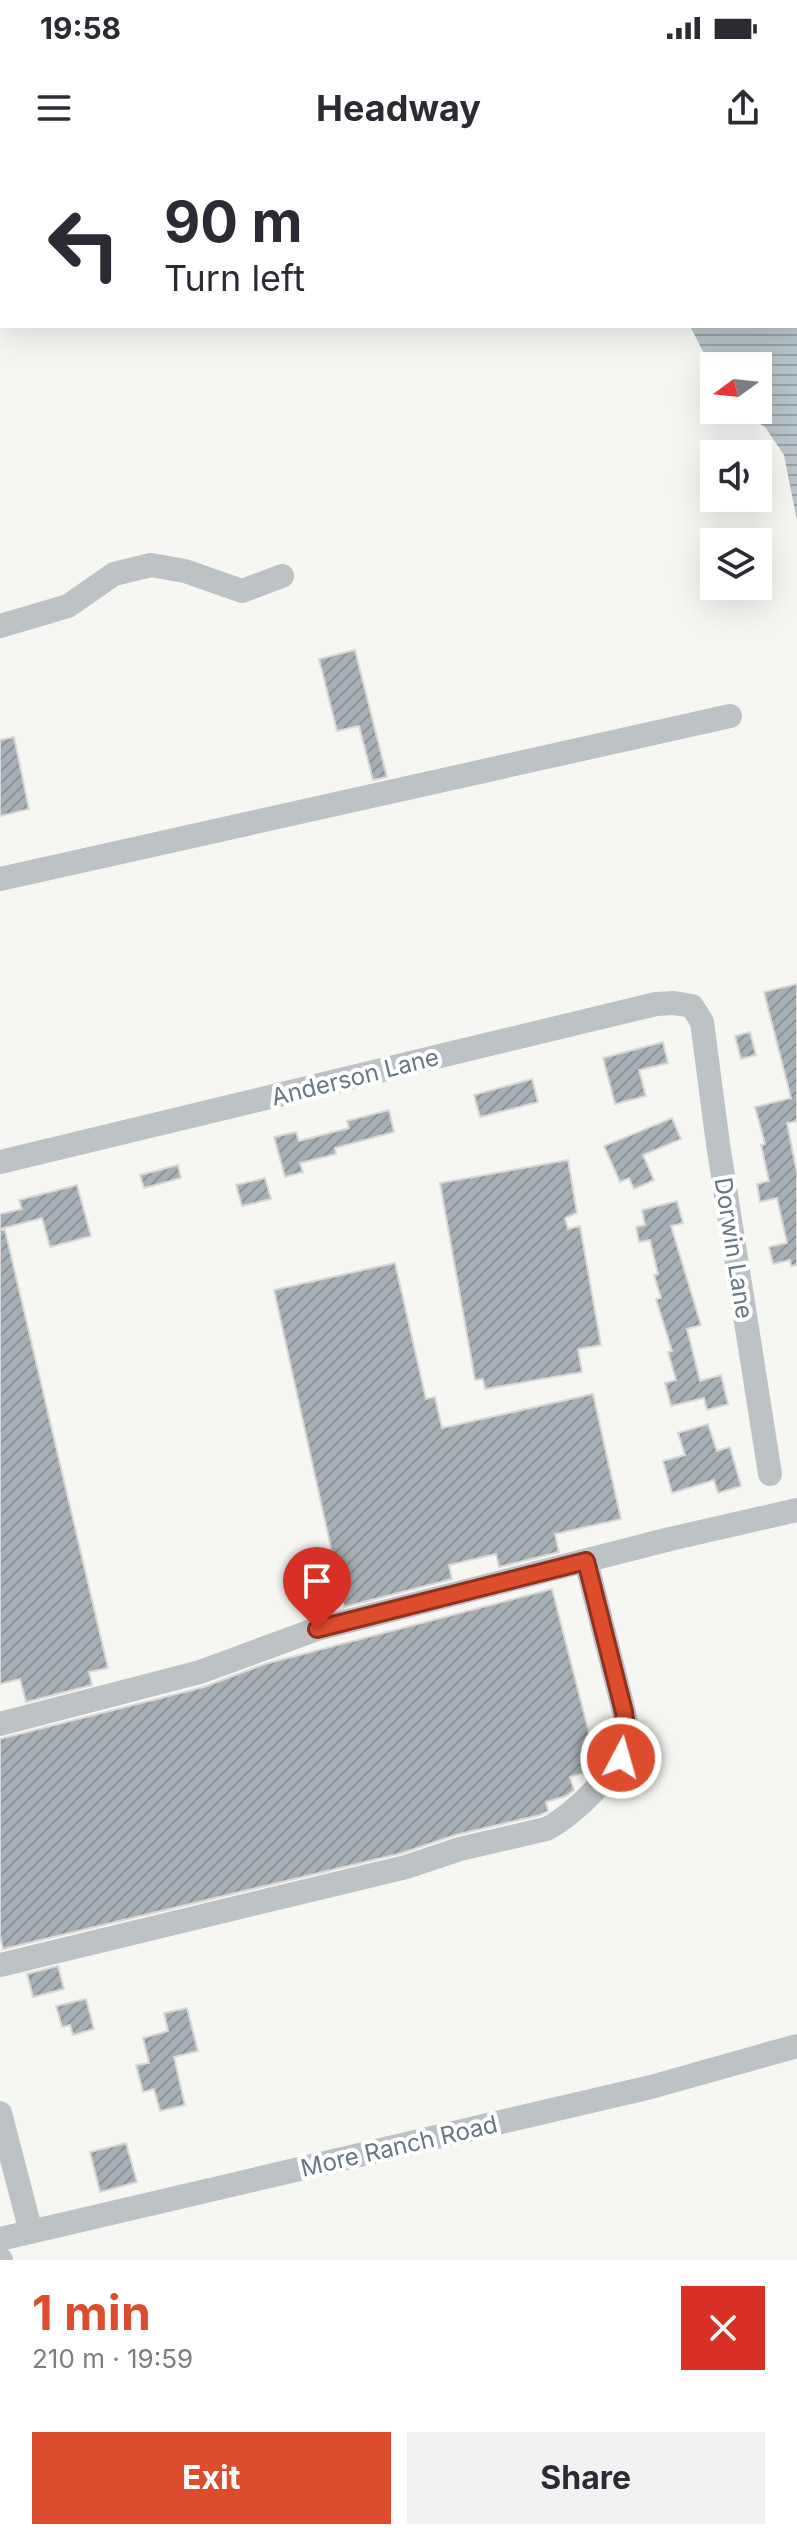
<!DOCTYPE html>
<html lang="en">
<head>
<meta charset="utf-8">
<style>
	body { margin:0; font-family:Inter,sans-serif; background:#f2f2f3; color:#2b2b33; height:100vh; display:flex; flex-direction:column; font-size:30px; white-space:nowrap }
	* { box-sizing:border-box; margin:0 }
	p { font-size:26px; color:#7c7c81 }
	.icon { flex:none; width:44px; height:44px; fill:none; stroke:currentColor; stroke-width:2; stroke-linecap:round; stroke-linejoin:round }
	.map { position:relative; height:2100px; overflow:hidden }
	.side { display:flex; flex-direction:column; background:#fff; flex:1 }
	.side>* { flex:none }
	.top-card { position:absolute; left:0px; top:0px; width:798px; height:168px; box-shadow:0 8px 32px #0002; background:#fff; color:#2b2b33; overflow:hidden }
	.needle { width:52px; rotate:255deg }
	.controls { position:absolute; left:700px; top:192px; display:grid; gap:16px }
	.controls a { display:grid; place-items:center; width:72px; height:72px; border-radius:0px; background:#fff; box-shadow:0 8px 32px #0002; font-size:40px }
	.pin { position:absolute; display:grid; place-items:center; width:68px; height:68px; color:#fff; margin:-82px -34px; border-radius:50% 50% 50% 0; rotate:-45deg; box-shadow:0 0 8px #0007 }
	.pin .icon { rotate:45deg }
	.me { position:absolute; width:88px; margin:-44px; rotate:6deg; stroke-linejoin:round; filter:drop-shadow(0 0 6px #0008) }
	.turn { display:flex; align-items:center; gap:28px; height:168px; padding:0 32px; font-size:36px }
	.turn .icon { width:104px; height:104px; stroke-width:2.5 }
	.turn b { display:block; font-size:56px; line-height:68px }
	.round { display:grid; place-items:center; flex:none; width:84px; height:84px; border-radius:0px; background:#f2f2f3 }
	.summary { display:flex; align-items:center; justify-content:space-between; height:136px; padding:0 32px }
	h1 { font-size:48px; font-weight:700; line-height:60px; color:#dd4c2c }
	.cta { display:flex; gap:16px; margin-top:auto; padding:16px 32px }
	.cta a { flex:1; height:92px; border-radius:0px; background:#dd4c2c; color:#fff; font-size:32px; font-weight:700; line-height:92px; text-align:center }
	.cta a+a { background:#f2f2f3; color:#2b2b33 }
	.status { display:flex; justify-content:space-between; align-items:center; height:56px; padding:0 40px; background:#fff; direction:ltr }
	.status svg { height:22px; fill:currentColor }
	header { display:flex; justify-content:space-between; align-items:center; height:104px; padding:0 32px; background:#fff; font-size:36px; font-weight:700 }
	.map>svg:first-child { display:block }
</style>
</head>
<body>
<div class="status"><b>19:58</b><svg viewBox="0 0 49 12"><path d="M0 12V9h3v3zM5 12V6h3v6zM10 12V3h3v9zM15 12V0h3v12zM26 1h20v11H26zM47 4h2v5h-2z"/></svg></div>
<header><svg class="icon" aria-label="menu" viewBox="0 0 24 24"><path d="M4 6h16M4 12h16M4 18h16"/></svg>Headway<svg class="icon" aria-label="share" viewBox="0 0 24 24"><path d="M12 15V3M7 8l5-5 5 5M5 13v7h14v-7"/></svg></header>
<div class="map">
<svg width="797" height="2100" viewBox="0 0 797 2100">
	<defs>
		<pattern id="water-rules" width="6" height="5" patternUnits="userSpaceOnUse" patternTransform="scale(2)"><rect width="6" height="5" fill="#b7c3c7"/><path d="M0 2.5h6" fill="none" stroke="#99a3a7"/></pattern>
		<pattern id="building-hatch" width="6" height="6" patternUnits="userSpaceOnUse" patternTransform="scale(2)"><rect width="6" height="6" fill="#a6afb4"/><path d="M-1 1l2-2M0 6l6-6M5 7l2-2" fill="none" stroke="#8b9398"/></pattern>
	</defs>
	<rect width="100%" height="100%" fill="#f6f6f3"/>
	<!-- water -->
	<path fill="url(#water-rules)" d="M596,0H797V361L784,295L765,267L737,250H758V206H714V213L690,166H796V2Z"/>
	<!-- building -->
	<path fill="url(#building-hatch)" stroke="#d8d8d6" stroke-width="2" d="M355,490L387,617L373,620L359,566L337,571L319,499Z
		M14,577L29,649L0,656V580Z
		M797,824V961L787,963L797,1013V1105L791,1106L790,1100L773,1104L769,1087L787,1083L777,1038L760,1042L757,1024L769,1021L761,985L765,984L755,947L791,938L764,832Z
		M750,872L756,895L741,899L735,876Z
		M663,882L668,903L639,910L646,936L615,944L603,898Z
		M532,919L538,942L480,957L474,935Z
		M389,950L394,972L335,988L336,994L300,1003L303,1012L285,1017L274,977L296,972L299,981L349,968L347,961Z
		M672,958L681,979L643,995L654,1020L634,1029L629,1018L620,1022L604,986Z
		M568,1000L577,1053L565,1058L568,1069L580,1066L601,1185L578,1189L582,1212L485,1229L483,1219L475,1220L440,1023Z
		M178,1005L181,1018L144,1028L140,1015Z
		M265,1018L271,1039L242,1046L236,1025Z
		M77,1025L91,1076L50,1087L42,1058L0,1069V1054L22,1049L19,1040Z
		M677,1041L683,1063L671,1066L701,1165L687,1169L700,1221L721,1215L728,1244L707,1250L704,1238L671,1246L665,1223L676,1220L668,1192L672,1191L656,1139L661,1138L654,1115L658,1114L650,1080L639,1082L636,1067L645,1065L642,1050Z
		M0,1070H5L108,1508L89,1512L92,1525L26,1542L20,1519L0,1524Z
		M395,1103L426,1239L435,1237L442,1268L593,1234L621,1359L555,1374L559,1392L499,1407L496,1394L449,1405L452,1419L344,1447L274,1130Z
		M708,1264L717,1291L730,1287L741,1326L718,1333L714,1320L672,1333L663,1301L685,1295L678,1273Z
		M552,1429L597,1604L592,1611L570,1617L574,1630L566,1636L546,1642L548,1651L540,1655L455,1675L402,1693L3,1789L0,1775V1579L204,1527L265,1504Z
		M58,1806L64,1829L33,1837L27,1814Z
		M86,1839L94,1869L73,1875L70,1865L62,1867L56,1846Z
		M187,1848L198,1891L174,1897L185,1945L160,1951L154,1929L143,1932L136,1905L149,1903L143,1878L168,1871L164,1853Z
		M126,1983L137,2022L100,2032L90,1992Z"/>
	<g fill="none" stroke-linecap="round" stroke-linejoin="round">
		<!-- minor -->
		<path stroke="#bdc2c5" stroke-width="24" d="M1,0L6,2
			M0,466L68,446L114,414L151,405L185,411L242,431L282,416
			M0,719L730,556
			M0,1002L656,844L674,843L692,846L702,862L718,984L770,1314
			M0,1564L200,1512L317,1469L670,1379L797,1350
			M0,1805L406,1707L460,1689L546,1669C572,1657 625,1606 627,1577C628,1569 625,1560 624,1552L586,1401
			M0,1953L31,2072
			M0,2079L651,1927L797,1886
			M0,2099L1,2100"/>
	</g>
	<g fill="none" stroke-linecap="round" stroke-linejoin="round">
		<!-- route casing -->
		<g stroke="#90311d" stroke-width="20">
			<path id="route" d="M317,1469L586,1401L624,1552L627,1577L621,1598"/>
		</g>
		<!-- route -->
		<use href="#route" stroke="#dd4c2c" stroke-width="14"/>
	</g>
	<g text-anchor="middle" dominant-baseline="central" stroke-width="8" stroke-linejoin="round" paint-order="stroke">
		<!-- street labels -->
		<g font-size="24" fill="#667883" stroke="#fff">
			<text transform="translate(355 917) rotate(-14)">Anderson Lane</text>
			<text transform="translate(734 1088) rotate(81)">Dorwin Lane</text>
			<text transform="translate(399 1986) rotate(-13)">More Ranch Road</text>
		</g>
	</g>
</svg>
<div class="controls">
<a><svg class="needle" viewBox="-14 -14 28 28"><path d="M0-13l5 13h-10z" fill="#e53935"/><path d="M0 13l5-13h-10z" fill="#7c7c81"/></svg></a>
<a><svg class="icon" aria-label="sound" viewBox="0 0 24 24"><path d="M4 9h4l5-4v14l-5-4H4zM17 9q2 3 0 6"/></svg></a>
<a><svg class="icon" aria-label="layers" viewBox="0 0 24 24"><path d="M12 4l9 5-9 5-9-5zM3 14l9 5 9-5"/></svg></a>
</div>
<div class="pin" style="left:317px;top:1469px;background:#d93025"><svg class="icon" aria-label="arrive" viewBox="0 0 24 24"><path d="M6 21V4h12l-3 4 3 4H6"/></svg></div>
<svg class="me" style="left:621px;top:1598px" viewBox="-20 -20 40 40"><circle r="17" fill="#dd4c2c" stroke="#fff" stroke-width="3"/><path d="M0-11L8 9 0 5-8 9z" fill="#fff"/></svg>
<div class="top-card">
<div class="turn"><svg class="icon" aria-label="left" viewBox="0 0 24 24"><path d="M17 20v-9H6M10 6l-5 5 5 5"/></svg><div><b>90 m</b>Turn left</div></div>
</div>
</div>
<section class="side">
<div class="summary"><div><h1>1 min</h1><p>210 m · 19:59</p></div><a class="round" style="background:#d93025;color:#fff"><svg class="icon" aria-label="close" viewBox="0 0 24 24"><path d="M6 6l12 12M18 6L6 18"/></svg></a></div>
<div class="cta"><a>Exit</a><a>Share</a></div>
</section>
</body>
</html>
